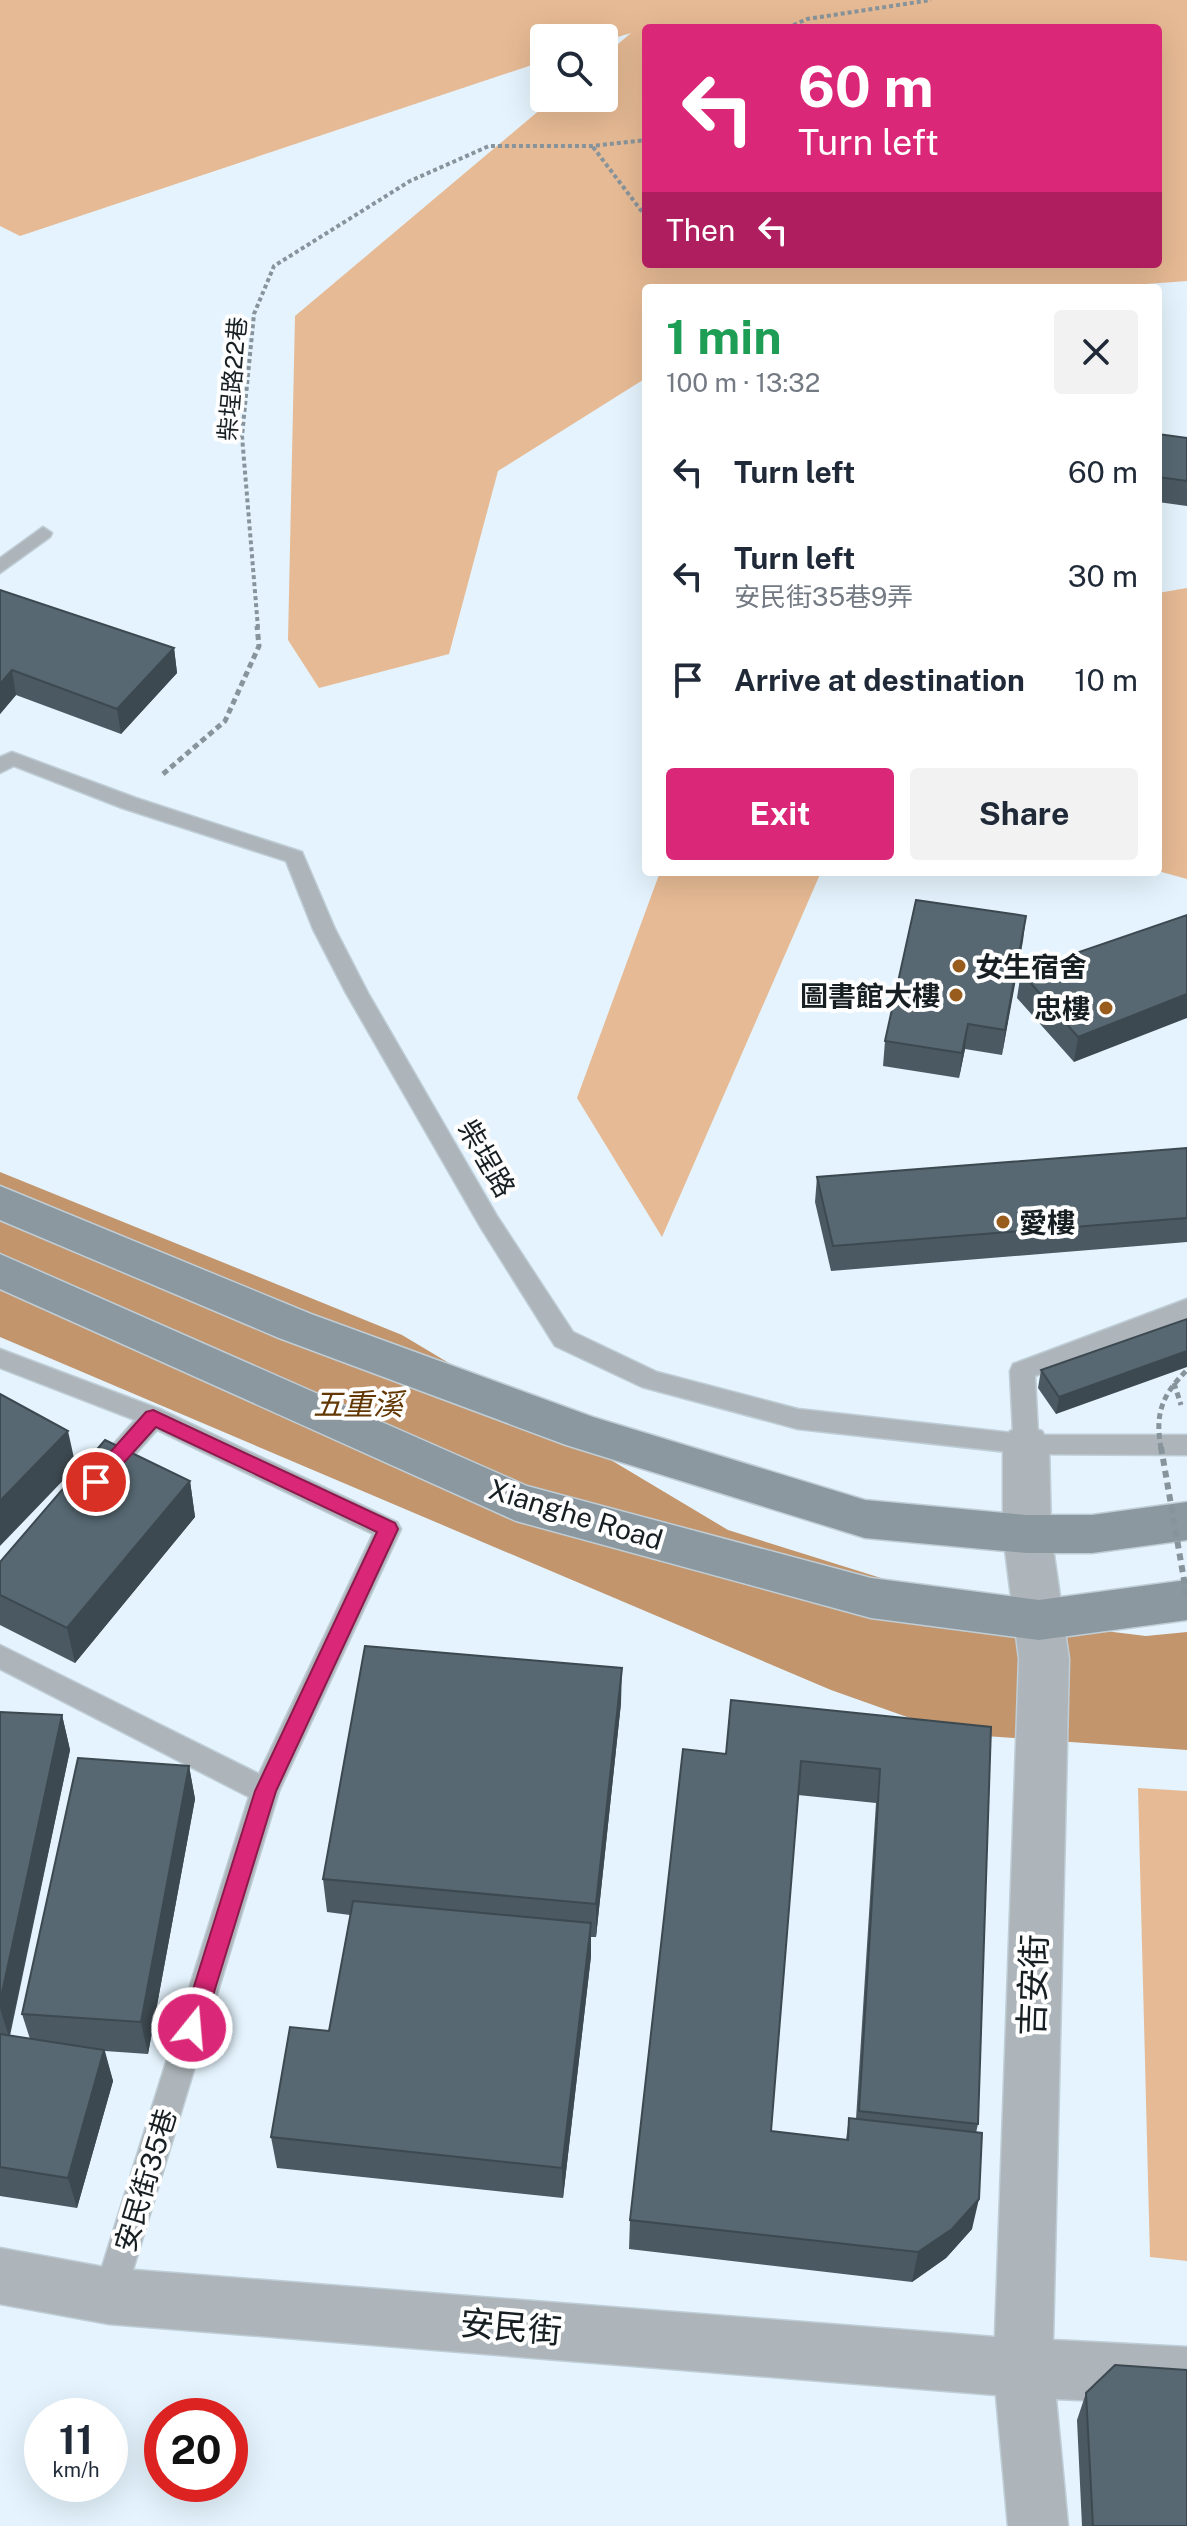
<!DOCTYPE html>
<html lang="en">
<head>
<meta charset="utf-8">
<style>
	body { margin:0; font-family:"Public Sans","Noto Sans TC",sans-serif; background:#f2f2f3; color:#1f2937; height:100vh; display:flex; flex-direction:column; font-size:30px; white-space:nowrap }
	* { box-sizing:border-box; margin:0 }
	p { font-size:26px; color:#747a83 }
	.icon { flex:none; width:44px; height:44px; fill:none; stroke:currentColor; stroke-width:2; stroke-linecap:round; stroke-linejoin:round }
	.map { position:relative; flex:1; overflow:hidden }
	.details { position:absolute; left:642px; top:284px; width:520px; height:592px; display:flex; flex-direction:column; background:#fff; border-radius:8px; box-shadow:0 8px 32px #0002 }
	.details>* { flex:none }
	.top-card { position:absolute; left:642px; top:24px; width:520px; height:244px; border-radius:8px; box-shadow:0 8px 32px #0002; background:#db2777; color:#fff; overflow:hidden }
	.tools { position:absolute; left:530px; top:24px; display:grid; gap:16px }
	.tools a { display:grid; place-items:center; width:88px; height:88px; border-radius:8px; background:#fff; box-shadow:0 8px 32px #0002; font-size:40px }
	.speed { position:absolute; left:24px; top:2398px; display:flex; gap:16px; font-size:40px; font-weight:700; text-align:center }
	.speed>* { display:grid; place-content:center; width:104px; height:104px; border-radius:50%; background:#fff; box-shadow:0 8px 32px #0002; line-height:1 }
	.speed small { font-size:20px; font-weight:400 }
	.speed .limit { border:12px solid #d22; background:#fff; color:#111 }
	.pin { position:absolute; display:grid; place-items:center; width:68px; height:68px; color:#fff; margin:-34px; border:4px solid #fff; border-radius:50%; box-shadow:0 2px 8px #0007 }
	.me { position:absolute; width:88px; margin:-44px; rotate:17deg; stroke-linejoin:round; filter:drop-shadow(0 0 6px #0008) }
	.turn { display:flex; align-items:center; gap:28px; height:168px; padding:0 24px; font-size:36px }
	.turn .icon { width:104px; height:104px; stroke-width:2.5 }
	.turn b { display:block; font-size:56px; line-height:68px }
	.then { display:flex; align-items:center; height:76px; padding:0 24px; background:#0003; gap:16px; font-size:30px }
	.round { display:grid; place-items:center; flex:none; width:84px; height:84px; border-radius:8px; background:#f2f2f3 }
	.headline { display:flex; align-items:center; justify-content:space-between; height:136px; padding:0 24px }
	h1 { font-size:48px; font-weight:700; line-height:60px; color:#1e9e55 }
	.cta { display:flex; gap:16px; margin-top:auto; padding:16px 24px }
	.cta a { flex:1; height:92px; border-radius:8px; background:#db2777; color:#fff; font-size:32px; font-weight:700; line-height:92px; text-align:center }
	.cta a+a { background:#f2f2f3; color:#1f2937 }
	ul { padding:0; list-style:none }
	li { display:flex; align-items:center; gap:24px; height:104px; padding:0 24px }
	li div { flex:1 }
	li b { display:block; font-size:30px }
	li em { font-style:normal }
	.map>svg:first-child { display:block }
</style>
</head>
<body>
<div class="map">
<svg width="1187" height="2526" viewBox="0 0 1187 2526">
	<rect width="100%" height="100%" fill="#e4f3fd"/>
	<!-- green -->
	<path fill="#e6ba94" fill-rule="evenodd" d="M0,0H1187V281L1092,288H646V378L498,471L449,654L319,688L288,640L295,316L554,98H604V56L631,33L604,41V38H544V61L20,236L0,226ZM646,28H1158V264H646Z
		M1187,588V879L1158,871V593Z
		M660,872H821L662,1237L577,1098Z
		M1138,1788L1187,1791V2261L1150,2257Z"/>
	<!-- water -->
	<path fill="#c2956d" d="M0,1172L402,1335L728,1530L948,1599L1064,1626L1146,1636L1187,1632V1750L955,1734L831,1690L0,1337Z"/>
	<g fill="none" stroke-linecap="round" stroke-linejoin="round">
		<!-- service casing -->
		<g stroke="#bfcdd6" stroke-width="3">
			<path id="service" d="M43,527L52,533L50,537L0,573V558Z
				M12,752L136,798L302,852L335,929L368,993L497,1216L573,1332L657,1372L798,1409L1013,1433L1010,1371L1013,1364L1187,1299V1318L1035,1376L1038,1435H1187V1455L1026,1454L798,1429L642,1387L555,1346L481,1228L346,993L313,929L286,861L122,808L14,766L0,773V757Z
				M0,1349L162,1410L397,1522L401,1529L279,1791L125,2296L120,2307L109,2311L98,2307L93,2296L249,1797L0,1669V1645L259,1774L373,1534L157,1430L113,1479L104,1482L95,1479L91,1472L95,1465L135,1420L0,1368Z"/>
		</g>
		<!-- minor casing -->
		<g stroke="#bfcdd6" stroke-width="3">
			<path id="minor" d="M1026,1426L1042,1431L1049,1444L1051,1534L1069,1659L1053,2340L1187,2347V2405L1056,2399L1068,2526H1008L996,2395L109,2324L0,2304V2248L109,2268L995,2337L1019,1659L1003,1534V1444L1010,1431Z"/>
		</g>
		<!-- secondary casing -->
		<g stroke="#bfcdd6" stroke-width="3">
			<path id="secondary" d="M0,1186L311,1314L593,1417L865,1500L1027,1515H1092L1187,1502V1540L1092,1553H1027L865,1538L566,1445L279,1338L0,1220Z
				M0,1254L527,1486L871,1578L1039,1600L1187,1580V1620L1039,1640L871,1618L516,1521L0,1289Z"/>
		</g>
		<!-- path-far1 -->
		<path stroke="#88949b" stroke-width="4" stroke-dasharray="4 3" stroke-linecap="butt" d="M787,28L807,19L931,0
			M593,147L646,217
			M258,628L242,436L254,314L274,266L410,181L489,146H592L646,140"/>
		<!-- path -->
		<path stroke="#88949b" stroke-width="5" stroke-dasharray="6 4" stroke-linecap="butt" d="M163,774L225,721L259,646L257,626
			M1174,1383L1181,1405"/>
		<!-- service -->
		<use href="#service" fill="#adb5ba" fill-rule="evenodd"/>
		<!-- minor -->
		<use href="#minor" fill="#adb5ba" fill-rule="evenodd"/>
		<!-- secondary -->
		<use href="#secondary" fill="#8c989f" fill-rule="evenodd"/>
		<!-- path-bridge-far1 -->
		<path stroke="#88949b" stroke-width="5" stroke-dasharray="6 4" stroke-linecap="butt" d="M1161,1449C1155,1414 1161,1396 1187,1370"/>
		<!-- path-bridge -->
		<path stroke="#88949b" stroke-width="6" stroke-dasharray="7 5" stroke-linecap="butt" d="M1161,1447L1187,1597"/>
	</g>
	<!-- wall -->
	<path fill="#4b5962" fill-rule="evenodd" d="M1158,434L1187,438V506L1158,502Z
		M0,590L174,648L177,673L121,734L16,695L0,714Z
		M1187,915L1074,1062L1017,998L1021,972Z
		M1026,916L1002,1055L965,1049L959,1078L883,1066L885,1041Z
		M1187,1148V1242L831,1271L815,1202L817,1177Z
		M1187,1319L1056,1414L1038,1388L1041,1370Z
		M190,1481L195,1517L75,1663L0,1625V1562Z
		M621,1703L596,1937H591V1956L563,2198L277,2168L271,2137L329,2031L350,1915L327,1912L323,1879Z
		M0,1712L62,1715L70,1750L10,2036L30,2039L22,2014L189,1766L195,1799L148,2054L105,2051L113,2081L77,2208L0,2196Z
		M991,1727L978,2124L976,2133L972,2229L946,2258L912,2282L629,2249L630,2220L726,1754ZM798,1795L876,1803L856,2119L849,2118L846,2140L771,2131Z
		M1086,2393L1187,2526H1082L1077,2420Z"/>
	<!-- shaded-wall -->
	<path fill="#3d4950" d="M174,648L177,673L121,734L117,709Z
		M12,670L16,695L0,714V684Z
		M1026,916L1023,941L1002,1055L1005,1030Z
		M1187,994V1018L1074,1062L1078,1037Z
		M968,1024L965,1049L959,1078L962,1053Z
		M1187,1351V1367L1056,1414L1059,1397Z
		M68,1431L76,1467L0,1546V1501Z
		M190,1481L195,1517L75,1663L67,1628Z
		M622,1668L621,1703L596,1937V1904Z
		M62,1715L70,1750L9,2037L0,2008V2002Z
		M189,1766L195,1799L148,2054L141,2022Z
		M591,1923V1956L563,2198L562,2168Z
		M104,2050L113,2081L77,2208L68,2178Z
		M979,2199L972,2229L946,2258L912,2282L918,2252Z"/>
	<!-- building -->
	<path fill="#576872" stroke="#3d4950" stroke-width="2" d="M1158,434L1187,438V481L1158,477Z
		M0,590L174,648L117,709L12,670L0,684Z
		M916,900L1026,916L1005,1030L968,1024L962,1053L885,1041Z
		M1187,915V994L1078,1037L1021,972Z
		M1187,1148V1218L833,1246L817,1177Z
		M1187,1319V1351L1059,1397L1041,1370Z
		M0,1394L68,1431L0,1501Z
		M105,1440L190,1481L67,1628L0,1595V1562Z
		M365,1646L622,1668L596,1904L323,1879Z
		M731,1700L991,1727L978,2124L859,2111L880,1769L801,1761L771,2131L848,2140L849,2118L982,2133L979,2199L952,2229L918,2252L630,2220L683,1749L726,1754Z
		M0,1712L62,1715L0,2002Z
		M78,1758L189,1766L141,2022L22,2014Z
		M353,1901L591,1923L562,2168L271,2137L290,2027L329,2031Z
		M0,2034L104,2050L68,2178L0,2167Z
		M1115,2365L1187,2370V2526H1093L1086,2393Z"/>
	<!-- route -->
	<path fill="#db2777" stroke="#8e194d" stroke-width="2" d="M153,1410L395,1523L398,1529L276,1791L203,2028L200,2036L192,2039L184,2036L181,2028L255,1791L377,1532L156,1427L102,1487H89L86,1482L89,1476L146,1412Z"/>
	<!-- markers -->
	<g fill="#985c1d" stroke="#fefefe" stroke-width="3">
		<circle cx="959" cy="966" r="8"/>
		<circle cx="956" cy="995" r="8"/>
		<circle cx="1106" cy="1008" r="8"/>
		<circle cx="1003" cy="1222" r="8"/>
	</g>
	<g text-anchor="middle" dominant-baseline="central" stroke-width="8" stroke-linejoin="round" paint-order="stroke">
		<!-- far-street labels -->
		<g font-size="24" fill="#181f23" stroke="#fefefe">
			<text transform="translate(232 379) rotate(-85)">柴埕路22巷</text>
		</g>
		<!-- poi labels -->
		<g font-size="28" font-weight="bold" fill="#181f23" stroke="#fefefe" text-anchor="start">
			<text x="975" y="966">女生宿舍</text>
			<text x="940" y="995" text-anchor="end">圖書館大樓</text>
			<text x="1090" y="1008" text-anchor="end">忠樓</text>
			<text x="1019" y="1222">愛樓</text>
		</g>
		<!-- street labels -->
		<g font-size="28" fill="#181f23" stroke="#fefefe">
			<text transform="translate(487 1158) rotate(60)">柴埕路</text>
			<text transform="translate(576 1514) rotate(17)">Xianghe Road</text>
			<text transform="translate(145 2180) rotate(-73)">安民街35巷</text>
		</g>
		<!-- water labels -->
		<g font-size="30" font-style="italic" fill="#623703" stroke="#fefefe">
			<text x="358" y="1404">五重溪</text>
		</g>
		<!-- near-street labels -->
		<g font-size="34" fill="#181f23" stroke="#fefefe">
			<text transform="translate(1033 1985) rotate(-88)">吉安街</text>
			<text transform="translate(511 2327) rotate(5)">安民街</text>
		</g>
	</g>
</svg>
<div class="tools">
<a><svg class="icon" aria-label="search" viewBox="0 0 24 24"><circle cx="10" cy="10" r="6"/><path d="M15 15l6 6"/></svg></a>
</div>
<div class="speed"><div>11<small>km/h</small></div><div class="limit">20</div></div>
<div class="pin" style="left:96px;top:1482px;background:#d93025"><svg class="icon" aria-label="arrive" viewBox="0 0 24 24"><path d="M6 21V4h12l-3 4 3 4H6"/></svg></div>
<svg class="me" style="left:192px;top:2028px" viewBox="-20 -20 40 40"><circle r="17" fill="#db2777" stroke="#fff" stroke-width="3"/><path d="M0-11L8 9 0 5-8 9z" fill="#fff"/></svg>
<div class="top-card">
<div class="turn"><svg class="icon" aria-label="left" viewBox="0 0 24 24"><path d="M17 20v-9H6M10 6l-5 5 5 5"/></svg><div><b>60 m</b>Turn left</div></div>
<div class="then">Then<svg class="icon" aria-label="left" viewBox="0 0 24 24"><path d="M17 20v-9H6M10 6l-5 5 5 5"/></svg></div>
</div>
<section class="details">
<div class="headline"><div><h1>1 min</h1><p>100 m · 13:32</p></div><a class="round"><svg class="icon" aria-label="close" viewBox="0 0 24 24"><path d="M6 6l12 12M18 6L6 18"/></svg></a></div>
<ul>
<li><svg class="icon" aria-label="left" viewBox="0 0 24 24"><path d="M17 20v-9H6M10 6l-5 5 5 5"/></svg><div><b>Turn left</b></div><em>60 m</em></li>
<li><svg class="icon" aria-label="left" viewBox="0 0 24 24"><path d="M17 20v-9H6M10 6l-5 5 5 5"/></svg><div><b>Turn left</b><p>安民街35巷9弄</p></div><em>30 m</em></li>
<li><svg class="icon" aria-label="arrive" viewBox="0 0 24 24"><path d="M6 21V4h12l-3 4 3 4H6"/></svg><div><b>Arrive at destination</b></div><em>10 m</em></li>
</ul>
<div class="cta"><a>Exit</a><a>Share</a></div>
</section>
</div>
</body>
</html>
